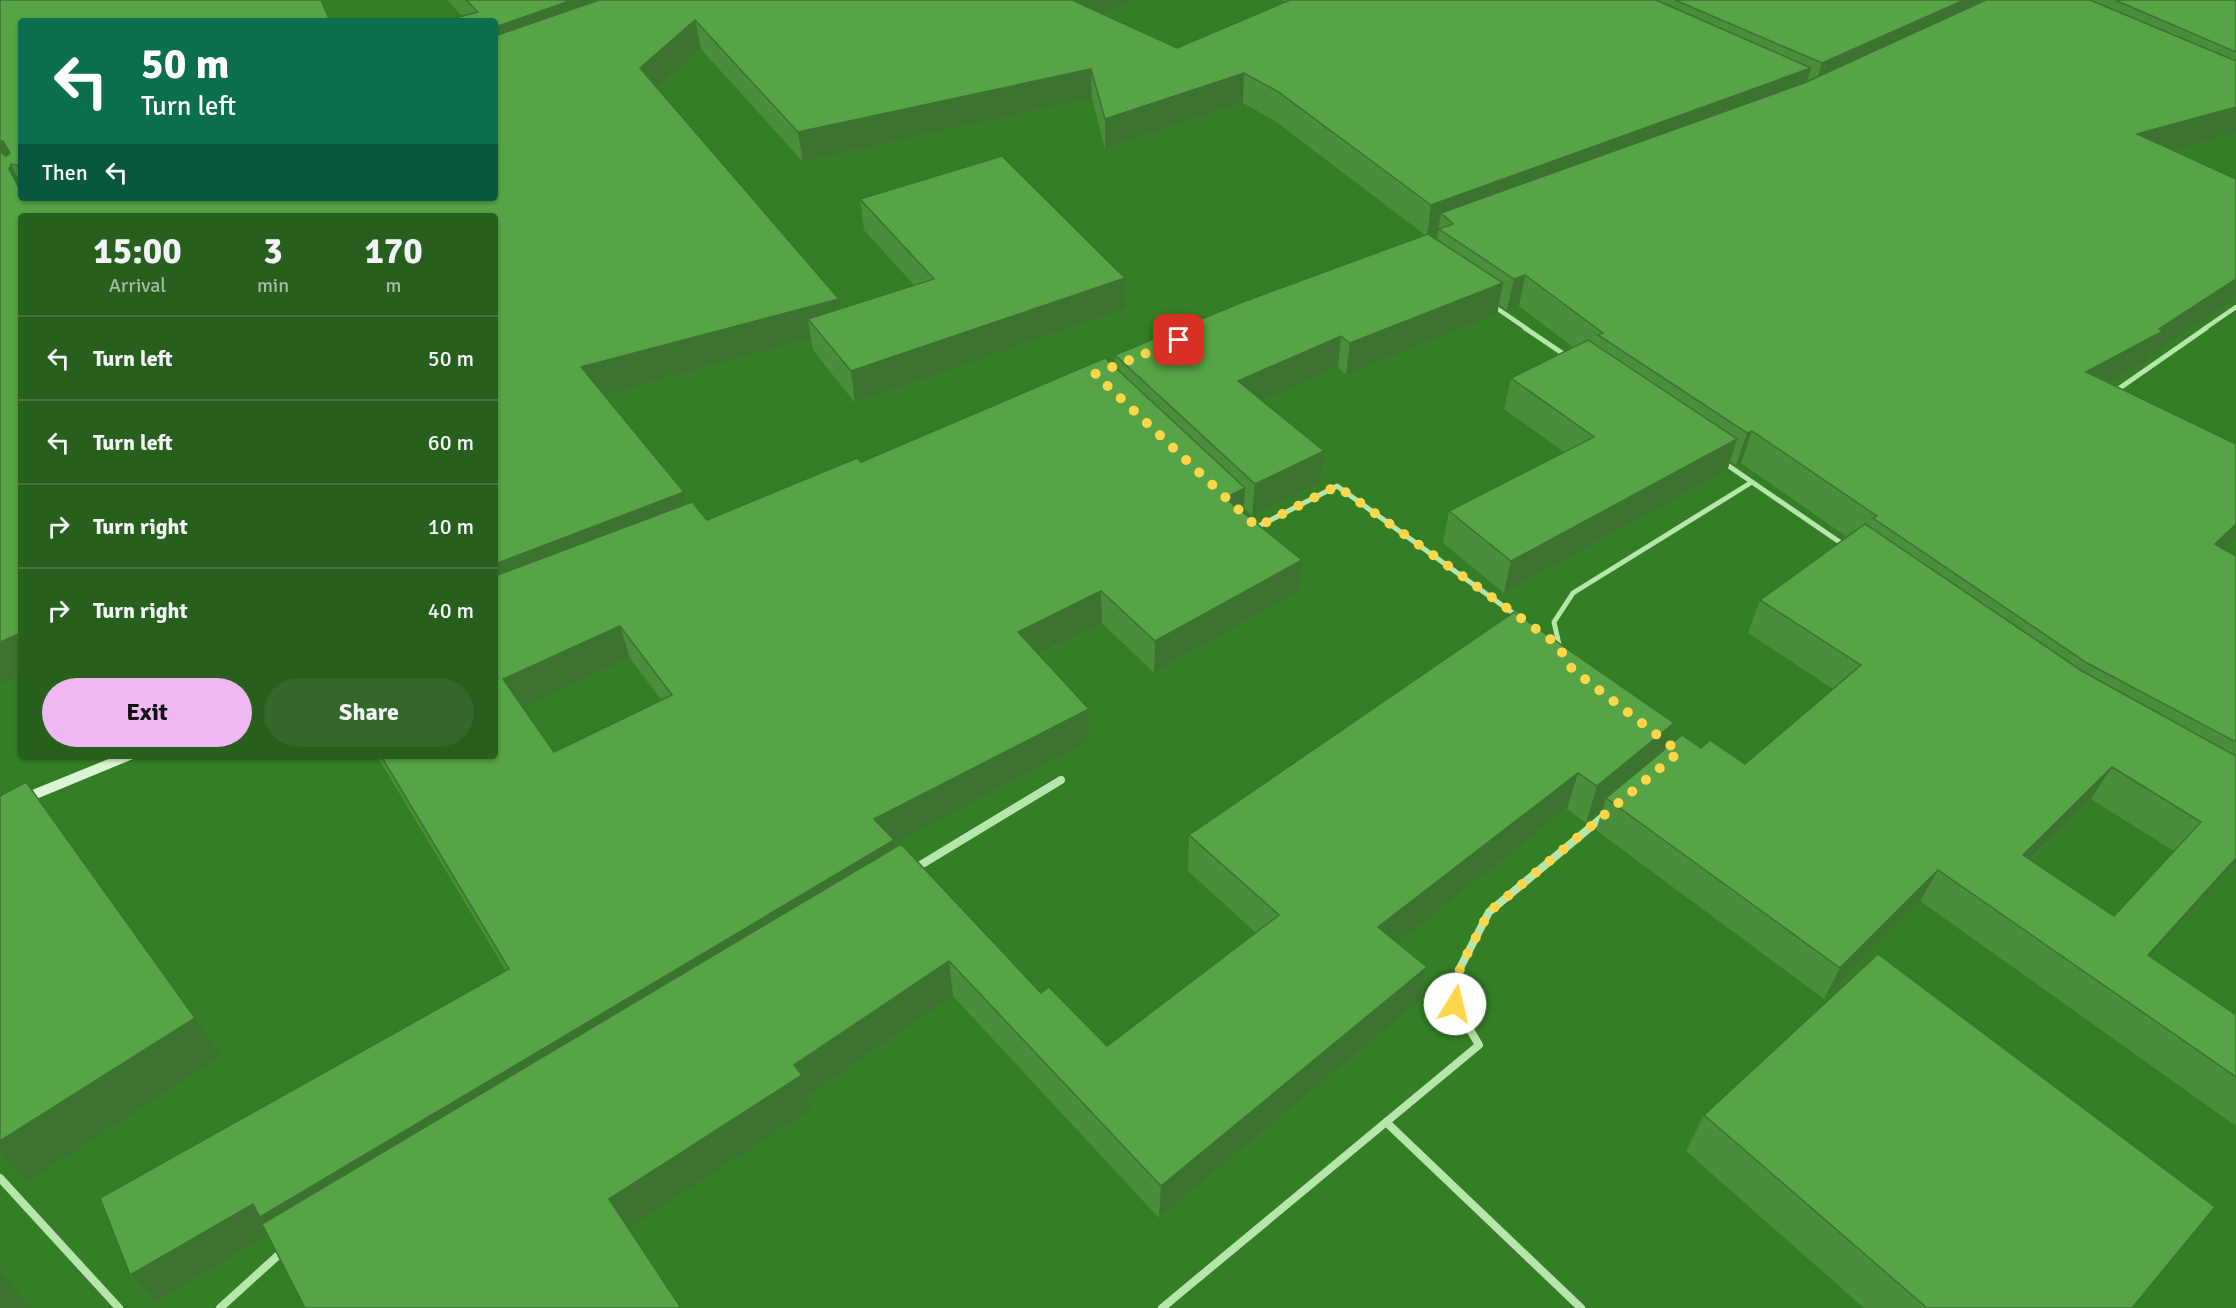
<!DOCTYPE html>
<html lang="en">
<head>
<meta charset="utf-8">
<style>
	body { margin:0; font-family:Signika,sans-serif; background:#336829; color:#f1f3f6; height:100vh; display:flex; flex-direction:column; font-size:22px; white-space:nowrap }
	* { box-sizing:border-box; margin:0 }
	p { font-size:20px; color:#a4bba3 }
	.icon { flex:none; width:33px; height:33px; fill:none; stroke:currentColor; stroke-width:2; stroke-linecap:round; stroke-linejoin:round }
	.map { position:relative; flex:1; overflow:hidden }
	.panel { position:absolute; left:18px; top:213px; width:480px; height:546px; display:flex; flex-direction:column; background:#275f1c; border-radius:6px; box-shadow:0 2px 4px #0004 }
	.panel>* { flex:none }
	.top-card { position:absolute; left:18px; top:18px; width:480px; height:183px; border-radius:6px; box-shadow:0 2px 4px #0004; background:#0b6e4f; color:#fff; overflow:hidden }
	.pin { position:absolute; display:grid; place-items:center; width:51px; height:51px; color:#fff; margin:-26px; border-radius:12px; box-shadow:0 3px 9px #0006 }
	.me { position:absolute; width:66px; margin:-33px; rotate:9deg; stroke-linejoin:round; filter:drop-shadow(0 0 4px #0008) }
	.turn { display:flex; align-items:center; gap:21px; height:126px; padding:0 24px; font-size:27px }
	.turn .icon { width:78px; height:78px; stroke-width:2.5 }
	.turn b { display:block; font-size:42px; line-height:51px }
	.then { display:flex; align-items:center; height:57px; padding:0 24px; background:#0003; gap:12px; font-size:22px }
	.eta { display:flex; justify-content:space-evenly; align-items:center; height:102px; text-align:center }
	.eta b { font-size:36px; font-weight:800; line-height:42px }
	.action { display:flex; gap:12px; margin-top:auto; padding:12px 24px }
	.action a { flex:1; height:69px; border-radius:36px; background:#efb8f3; color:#111; font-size:24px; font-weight:800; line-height:69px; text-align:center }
	.action a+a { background:#336829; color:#f1f3f6 }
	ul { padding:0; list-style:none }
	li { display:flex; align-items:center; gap:18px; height:84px; padding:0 24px; border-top:2px solid #43743b }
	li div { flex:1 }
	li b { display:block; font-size:22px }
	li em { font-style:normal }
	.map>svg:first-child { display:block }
</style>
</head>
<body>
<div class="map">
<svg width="2236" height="1308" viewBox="0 0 2236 1308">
	<rect width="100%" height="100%" fill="#347f25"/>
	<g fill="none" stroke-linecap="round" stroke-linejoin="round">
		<!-- street-far2 -->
		<path stroke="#b6e6ab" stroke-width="4.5" d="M1492,305L1527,329
			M2204,329L2236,307"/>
		<!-- street-far1 -->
		<path stroke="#b6e6ab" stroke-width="5" d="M1525,328L1568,357
			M2114,392L2206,328
			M1723,462L1752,482
			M1253,523L1257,527L1337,486L1517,616
			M1560,649L1554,622L1573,593L1752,482L1844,545"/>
		<!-- street -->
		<path stroke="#b6e6ab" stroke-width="8" d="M914,869L1061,780
			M1386,1122L1581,1308
			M0,1178L119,1308
			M220,1308L284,1250
			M1162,1308L1479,1045L1455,1004L1460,968L1489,912L1605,815"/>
		<!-- secondary -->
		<path fill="#daf5d4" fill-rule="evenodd" d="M116,756H135L133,759L0,814V803Z"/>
	</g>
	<!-- wall -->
	<path fill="#4a8d3b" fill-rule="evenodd" d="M0,0L21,21V198L462,16L447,0H1136L1102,14L1177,48L1286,2L1282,0H2236V133L2173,150L2236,179V297L2234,300L2150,356L2146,363L2109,383L2236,444V538L2224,549L2236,556V863L2150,957L2236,1015V1126L1920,901L1824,999L1596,830L1603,808L1586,823L1567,809L1397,942L1427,967L1419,1002L1159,1218L953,996L808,1096L811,1109L268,1236L157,1302L130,1275L506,971L377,756H495V216H21V675L0,685ZM701,49L803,162L1092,98L1105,149L1243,103L1275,121L1425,235L1115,355V368L707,520L687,503L604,395L811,339L813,350L855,403L1125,309L860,199L864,230L914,285L841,309L657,87ZM1438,232L1437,239L1430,235ZM1499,305L1507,310L1519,306L1573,347L1511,378L1504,409L1564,452L1449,511L1443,543L1504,593L1727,471L1730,461L1736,465L1741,463L1847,537L1760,600L1748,633L1833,689L1745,764L1701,748L1664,750L1674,723L1189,835L1188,871L1256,933L1107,1046L1041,993L895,848L894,844L1090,741L1089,709L1039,655L1102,623L1154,673L1298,592L1243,512L1244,508L1252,516L1320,483L1263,401L1338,367L1346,375L1497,314ZM630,658L661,700L554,752L523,707ZM2091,799L2174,851L2114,916L2030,860Z
		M1704,1115L2132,1308H1864L1686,1151Z"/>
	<!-- shaded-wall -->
	<path fill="#3c7330" d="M572,0H659L495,58V27Z
		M1068,0H1136L1069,27Z
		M1964,0H2017L1813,92L1822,63Z
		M695,20L701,49L646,97L640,68Z
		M1811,68L1802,97L1441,213L1438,232L1427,236L1431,205Z
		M1091,69L1092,98L803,162L798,132Z
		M1244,73L1243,103L1105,149V119Z
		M2236,107V133L2123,164L2137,134Z
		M3,141L15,165L11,164L21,184V192L0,175V142Z
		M1525,275L1519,306L1507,310L1514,279Z
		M1125,278V309L855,403L851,371Z
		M2236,279V297L2234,300L2150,356L2146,363L2070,404L2086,372L2159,329Z
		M1503,283L1497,314L1346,375L1350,343Z
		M839,299L844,330L808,319L811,339L590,399L581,367Z
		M1341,336L1338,367L1236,413L1238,381Z
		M1752,431L1741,463L1736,465L1747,433Z
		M1737,439L1727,471L1504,593L1511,561Z
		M1324,451L1320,483L1252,516L1255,484Z
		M1245,488L1243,520L1225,498Z
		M684,492L692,524L495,601V564Z
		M2236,524V538L2194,576L2215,544Z
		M1302,560L1298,592L1154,673L1155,641Z
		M1101,591L1102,623L1020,664L1018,632Z
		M620,626L630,658L515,711L503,679Z
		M21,633V675L0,685V642Z
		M1089,709L1090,741L894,844L898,871L273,1233L157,1302L130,1275L874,819Z
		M1674,723L1661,760L1606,798L1603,808L1586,823L1597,786Z
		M2112,767L2091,799L2003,886L2023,855Z
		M1578,773L1567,809L1371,963L1378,927Z
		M54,822L222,1055L27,1182L0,1154V1141Z
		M2236,858V863L2124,985L2148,955Z
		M1938,870L1920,901L1824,999L1840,968Z
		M949,961L953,996L808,1096L811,1109L624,1231L609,1199L794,1065Z
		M1427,967L1419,1002L1159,1218L1161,1186Z
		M0,1271L32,1308H0Z"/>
	<!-- building -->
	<path fill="#56a445" stroke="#3c7330" stroke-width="1.5" fill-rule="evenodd" d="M0,0H321L330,21H21V172L17,165L11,164L9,169L19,188H21V198H495V36L599,0H1072L1177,48L1290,0H1656L1811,68L1431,205L1277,91L1244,73L1105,119L1091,69L798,132L695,20L640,68L839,299L581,367L684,492L495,564V216H21V633L0,642V151L6,156L10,153L3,141L0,142Z
		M466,0H572L495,27V21H444L478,12Z
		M1675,0H1964L1822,63Z
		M1986,0H2090L2236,61V107L2137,134L2236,179V279L2159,329L2163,331L2086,372L2236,444V524L2215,544L2236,556V742L2087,663L1873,518L1877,516L1752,431L1747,433L1598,335L1603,333L1525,275L1514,279L1439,229L1453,224L1441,213L1804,83Z
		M2115,0H2236V52Z
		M1002,156L1125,278L851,371L808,319L934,279L860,199Z
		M1428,234L1503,283L1350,343L1341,336L1238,381L1324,451L1255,484L1115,355L1240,303Z
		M1588,340L1737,439L1511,561L1449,511L1594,437L1511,378Z
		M1105,358L1245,488L1225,498L1302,560L1155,641L1101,591L1018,632L1089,709L874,819L894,840L260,1217L253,1204L130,1275L100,1198L509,969L381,756H495V576L692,502L707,520L857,458L861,462ZM620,626L672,695L554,752L503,679Z
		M1865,524L2082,671L2236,756V858L2148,955L2236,1015V1077L1938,870L1840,968L1606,798L1682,735L1701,748L1710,740L1745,764L1861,665L1760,600ZM2112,767L2201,822L2114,916L2023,855Z
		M1514,612L1674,723L1597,786L1578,773L1378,927L1427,967L1161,1186L949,961L794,1065L802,1075L609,1199L681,1308H305L262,1224L901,844L1041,993L1049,987L1107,1046L1279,915L1189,835Z
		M26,782L195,1018L0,1141V796Z
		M1878,954L2215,1207L2132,1308H1927L1704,1115Z"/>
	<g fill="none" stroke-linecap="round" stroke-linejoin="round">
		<!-- route -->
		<path stroke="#ffd54a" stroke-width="10" stroke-dasharray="0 18" d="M1179,340L1095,374L1257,527L1337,486L1557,644L1572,669L1679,752L1489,912L1460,968L1455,1004"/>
	</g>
</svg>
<div class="pin" style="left:1179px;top:340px;background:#d93025"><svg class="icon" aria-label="arrive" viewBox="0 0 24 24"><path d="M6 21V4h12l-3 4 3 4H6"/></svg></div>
<svg class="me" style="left:1455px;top:1004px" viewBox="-20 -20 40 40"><circle r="19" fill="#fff"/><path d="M0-13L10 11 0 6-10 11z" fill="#ffd54a"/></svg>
<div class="top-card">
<div class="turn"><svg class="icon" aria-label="left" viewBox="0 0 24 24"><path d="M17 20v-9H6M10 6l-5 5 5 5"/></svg><div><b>50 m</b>Turn left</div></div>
<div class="then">Then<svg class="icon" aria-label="left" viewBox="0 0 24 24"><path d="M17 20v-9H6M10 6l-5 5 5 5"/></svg></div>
</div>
<section class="panel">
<div class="eta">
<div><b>15:00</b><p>Arrival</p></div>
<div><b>3</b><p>min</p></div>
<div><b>170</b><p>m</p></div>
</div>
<ul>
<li><svg class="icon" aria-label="left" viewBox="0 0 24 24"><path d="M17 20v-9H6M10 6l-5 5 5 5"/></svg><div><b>Turn left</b></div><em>50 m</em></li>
<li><svg class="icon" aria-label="left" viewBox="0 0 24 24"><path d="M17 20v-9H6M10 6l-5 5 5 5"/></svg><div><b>Turn left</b></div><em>60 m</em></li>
<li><svg class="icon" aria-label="right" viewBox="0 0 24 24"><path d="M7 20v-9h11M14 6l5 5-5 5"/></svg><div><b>Turn right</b></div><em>10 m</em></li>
<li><svg class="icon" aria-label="right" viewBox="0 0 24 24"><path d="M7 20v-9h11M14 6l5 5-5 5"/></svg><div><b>Turn right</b></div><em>40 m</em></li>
</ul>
<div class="action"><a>Exit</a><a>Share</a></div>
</section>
</div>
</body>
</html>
